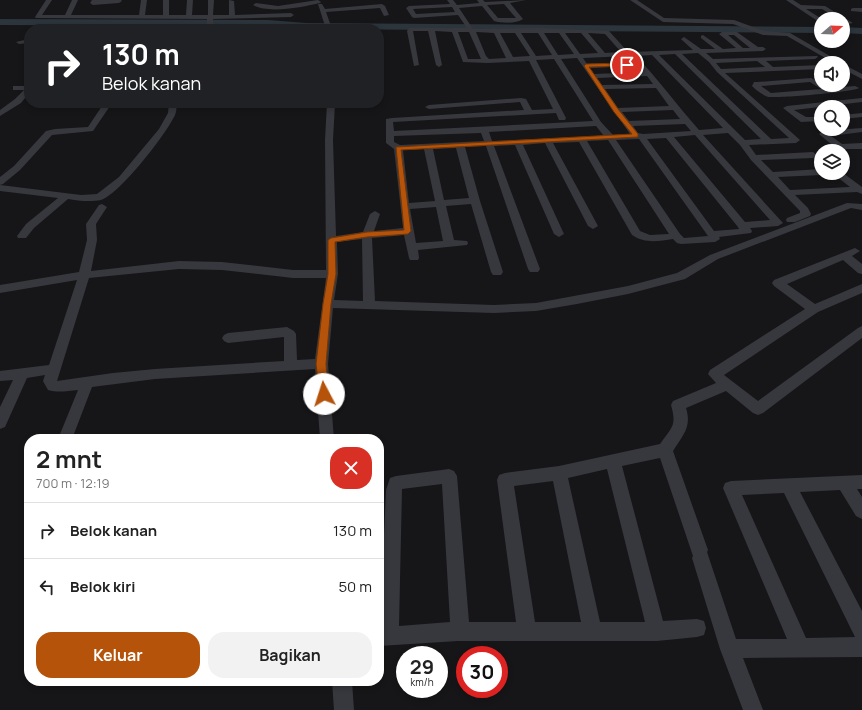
<!DOCTYPE html>
<html lang="id">
<head>
<meta charset="utf-8">
<style>
	body { margin:0; font-family:Manrope,sans-serif; background:#f2f2f2; color:#222; height:100vh; display:flex; flex-direction:column; font-size:15px; white-space:nowrap }
	* { box-sizing:border-box; margin:0 }
	p { font-size:13px; color:#767676 }
	.icon { flex:none; width:22px; height:22px; fill:none; stroke:currentColor; stroke-width:2; stroke-linecap:round; stroke-linejoin:round }
	.map { position:relative; flex:1; overflow:hidden }
	.side { position:absolute; left:24px; top:434px; width:360px; height:252px; display:flex; flex-direction:column; background:#fff; border-radius:16px; box-shadow:0 2px 6px #0003 }
	.side>* { flex:none }
	.hud { position:absolute; left:24px; top:24px; width:360px; height:84px; border-radius:16px; box-shadow:0 2px 6px #0003; background:#202124; color:#fff; overflow:hidden }
	.needle { width:26px; rotate:71deg }
	.buttons { position:absolute; left:814px; top:12px; display:grid; gap:8px }
	.buttons a { display:grid; place-items:center; width:36px; height:36px; border-radius:50%; background:#fff; box-shadow:0 2px 6px #0003; font-size:20px }
	.speed { position:absolute; left:396px; top:646px; display:flex; gap:8px; font-size:20px; font-weight:700; text-align:center }
	.speed>* { display:grid; place-content:center; width:52px; height:52px; border-radius:50%; background:#fff; box-shadow:0 2px 6px #0003; line-height:1 }
	.speed small { font-size:10px; font-weight:400 }
	.speed .limit { border:6px solid #d22; background:#fff; color:#111 }
	.pin { position:absolute; display:grid; place-items:center; width:34px; height:34px; color:#fff; margin:-17px; border:2px solid #fff; border-radius:50%; box-shadow:0 1px 4px #0007 }
	.me { position:absolute; width:44px; margin:-22px; rotate:355deg; stroke-linejoin:round; filter:drop-shadow(0 0 3px #0008) }
	.turn { display:flex; align-items:center; gap:14px; height:84px; padding:0 12px; font-size:18px }
	.turn .icon { width:52px; height:52px; stroke-width:2.5 }
	.turn b { display:block; font-size:28px; line-height:34px }
	.round { display:grid; place-items:center; flex:none; width:42px; height:42px; border-radius:16px; background:#f2f2f2 }
	.summary { display:flex; align-items:center; justify-content:space-between; height:68px; padding:0 12px }
	h1 { font-size:24px; font-weight:700; line-height:30px }
	.action { display:flex; gap:8px; margin-top:auto; padding:8px 12px }
	.action a { flex:1; height:46px; border-radius:16px; background:#b45309; color:#fff; font-size:16px; font-weight:700; line-height:46px; text-align:center }
	.action a+a { background:#f2f2f2; color:#222 }
	ul { padding:0; list-style:none }
	li { display:flex; align-items:center; gap:12px; height:56px; padding:0 12px; border-top:1px solid #e0e0e0 }
	li div { flex:1 }
	li b { display:block; font-size:15px }
	li em { font-style:normal }
	.map>svg:first-child { display:block }
</style>
</head>
<body>
<div class="map">
<svg width="862" height="710" viewBox="0 0 862 710">
	<rect width="100%" height="100%" fill="#161618"/>
	<g fill="none" stroke-linecap="round" stroke-linejoin="round">
		<!-- river -->
		<path fill="#2c353c" fill-rule="evenodd" d="M0,19L268,20L306,23L821,27V33L306,29L268,26L0,25Z
			M843,27L862,28V34L843,33Z"/>
		<!-- minor -->
		<path fill="#37383d" fill-rule="evenodd" d="M46,0H52L42,15H65L72,0H78L71,15H139L141,0H147L145,15H163V0H169V15H186L187,0H193L192,15H208V0H214L213,15H229V0L234,1L235,15L291,13L294,15L291,17L213,19V29H207V19L36,18L35,17Z
			M92,0H121L122,1L119,3L93,5L90,3Z
			M318,0L321,2L320,3C303,7 268,14 253,5L256,3L278,6Z
			M447,0H453L457,5L479,3L477,0H483L485,2L526,0L510,3L523,19C516,24 502,23 494,21L482,6L459,8L473,29L539,28L609,31L628,52L693,50L682,40L681,39L684,37L701,49H715L701,38V36L703,35L723,49L736,48L719,34L722,32H737L758,47H763L766,49L763,51L706,53L713,59L817,56L818,57L815,59L766,61L773,67L821,65V69L725,73L800,140L796,143L749,145L756,155L813,152L817,155L813,158L761,160L773,172L821,169V173H825L821,175L778,177L790,190L850,187L832,173H843L862,187V194L857,192L795,195L808,208L811,214L810,216L795,222H787L786,220L787,218L800,213V211L751,160L740,145L728,133L703,135L783,223L778,226L750,228L752,231L751,233L719,237L720,239L715,242L681,244L677,243L673,239C659,241 645,244 632,235L579,142L553,143L598,226L593,229L588,226L545,143L523,145L564,234L559,237L554,234L515,145L494,146L540,269L538,272H530L528,269L486,146L465,147L480,201L503,272L501,275H493L491,272L471,204L446,206L454,240L467,241L468,243L467,245L418,250L419,258L418,260H410L409,258L404,235L372,238L375,301L494,305L536,303L628,286L677,273L710,255L847,203L862,204V210L851,208L718,259L685,279L628,294L577,304L536,311L494,313L333,308L328,364L334,439H320L315,369L155,379L92,387L72,439H58L78,390C67,391 58,393 48,390L43,381L45,375L27,378L5,427L0,429V407L13,380L0,381V371L49,365L77,280L0,293V285L79,272L87,240L86,224L99,205L102,204L107,207L96,224L97,240L91,271L179,261L222,262L293,270H326L325,140L327,103H335L333,140L336,236L363,232L370,214L375,211L380,214L374,231L403,228L394,149L386,143V119L392,118L524,110L520,102L429,109L425,107L429,105L521,98L526,99L532,110L553,109L529,61L487,63L463,62L452,32L435,31L442,65L439,67L436,65L428,31H413L419,65L414,66L407,31L409,28H467L458,15L414,18L412,17L406,8L409,6L450,4ZM504,4L516,18H498L487,5ZM452,7L455,12L416,14L413,9ZM458,32H469L481,59H468ZM476,32L494,33L506,58L489,59L486,56ZM500,33H515L530,56L513,57ZM521,33H538L552,55L536,56ZM544,33H559L574,54L558,55ZM565,33H581L598,53L580,54ZM588,33L605,34L621,52L605,53ZM728,35H734L750,48H743ZM698,53L709,62L717,72L789,138L771,139L682,54ZM675,54L761,139L745,140L659,55ZM652,55L723,128L699,130C677,105 658,79 636,56ZM628,56L634,62L587,64L583,58ZM577,58L630,134L613,135L601,122L561,59ZM554,59L593,121L394,131L393,122L556,113L559,120H565L566,118L536,60ZM757,61L765,67L721,69L716,63ZM638,66L643,72L594,74L590,68ZM647,76L653,84L602,85L597,78ZM656,88L669,106L618,108L605,89ZM673,110L680,119L629,121L622,112ZM685,124L691,131L643,134L638,133L633,126ZM596,126L604,136L492,141L489,132ZM481,133L484,141L400,145L394,142V136ZM695,135L770,220L745,222L674,137ZM666,138L738,227L739,229L714,231L647,139ZM639,139L708,236L684,238L680,234L616,140ZM608,140L669,234L650,235L640,231L587,141ZM456,148L469,198L444,200L433,149ZM424,149L435,201L409,203L403,150ZM436,207L443,241L416,243L410,209ZM362,239L363,301L334,300L338,274L337,242ZM179,269L222,270L293,278H326L315,359L297,360L296,334L294,331L287,327L228,333L224,335L222,338L224,341L228,343L284,337V361L155,369L113,373L57,381L89,278Z
			M630,0H637L664,18L734,20L764,31L790,33L842,63H834L787,36L763,35L733,24L663,22Z
			M786,0H793L801,5L825,6L853,23L848,24L843,21V19H839L822,9H806L822,19L821,23L819,22Z
			M318,4H322L325,9L382,4L385,6L389,15L384,16L380,8L326,12L332,29H326Z
			M853,8H862V12L851,11V9Z
			M53,27H162L165,29H50Z
			M29,39V43L19,44L16,42Z
			M843,64L862,74V79L843,69Z
			M811,78L821,83V85L830,88L855,86L859,88C854,92 781,98 770,97C765,97 756,90 752,86L754,82H757ZM810,82L821,89L771,93L761,86Z
			M13,86H29V93L21,103L0,116V110L15,99L24,90H13Z
			M862,98V102L794,110L806,117H821V121L801,122L783,108L787,106Z
			M104,103H112L93,131L52,135L20,170L3,184L0,185V177L14,166L46,131L55,129L88,127Z
			M169,103H177C176,107 177,111 175,115C167,133 120,194 101,200C91,202 78,201 68,199L34,228L26,238H18L17,236L26,224L58,198L0,191V185L81,195L97,194L119,177L159,129L168,113Z
			M862,113V117L843,119V115Z
			M862,128V132L831,136L842,144L862,143V149H837L819,134L823,131Z
			M855,248L860,251L852,256L862,264V274L858,273L843,260L787,284L815,304L862,284V293L818,312L724,375L758,401L858,328L862,326V338L763,413L758,415L753,413L726,391L686,408C692,427 683,435 673,451L708,550L707,552L736,639H787L723,488L725,483L731,481L862,475V489H857L862,497V519L856,516L840,490L800,492L862,611V657L743,658L763,710H743L720,649L692,558L693,556L660,458L622,466L663,621L697,619L704,621L706,628L704,635L697,637L657,641H458L379,646L386,490L390,478L396,476L449,469L454,471L457,476L469,622H516L497,480L499,475L505,473L559,466L660,444C672,427 677,426 671,405L673,401L716,383L708,374L710,370L805,309L774,286L772,283L774,280ZM607,469L645,622H600L568,478ZM553,481L581,622H535L514,486ZM442,484L450,622L399,626L402,489ZM784,493L855,637H857L806,638L742,495Z
			M332,681H352L354,710H334Z"/>
	</g>
	<!-- route -->
	<path fill="#b45309" stroke="#753606" d="M627,63L628,66L589,67L618,109L638,134V137L401,150L411,231L408,234L367,237L335,242L336,274L331,304L326,364L328,394L327,397H320L316,364L323,304L328,274V240L331,238L367,232L404,230L396,147L632,134L614,112L584,66L586,64Z"/>
</svg>
<div class="buttons">
<a><svg class="needle" viewBox="-14 -14 28 28"><path d="M0-13l5 13h-10z" fill="#e53935"/><path d="M0 13l5-13h-10z" fill="#767676"/></svg></a>
<a><svg class="icon" aria-label="sound" viewBox="0 0 24 24"><path d="M4 9h4l5-4v14l-5-4H4zM17 9q2 3 0 6"/></svg></a>
<a><svg class="icon" aria-label="search" viewBox="0 0 24 24"><circle cx="10" cy="10" r="6"/><path d="M15 15l6 6"/></svg></a>
<a><svg class="icon" aria-label="layers" viewBox="0 0 24 24"><path d="M12 4l9 5-9 5-9-5zM3 14l9 5 9-5"/></svg></a>
</div>
<div class="speed"><div>29<small>km/h</small></div><div class="limit">30</div></div>
<div class="pin" style="left:627px;top:65px;background:#d93025"><svg class="icon" aria-label="arrive" viewBox="0 0 24 24"><path d="M6 21V4h12l-3 4 3 4H6"/></svg></div>
<svg class="me" style="left:324px;top:394px" viewBox="-20 -20 40 40"><circle r="19" fill="#fff"/><path d="M0-13L10 11 0 6-10 11z" fill="#b45309"/></svg>
<div class="hud">
<div class="turn"><svg class="icon" aria-label="right" viewBox="0 0 24 24"><path d="M7 20v-9h11M14 6l5 5-5 5"/></svg><div><b>130 m</b>Belok kanan</div></div>
</div>
<section class="side">
<div class="summary"><div><h1>2 mnt</h1><p>700 m · 12:19</p></div><a class="round" style="background:#d93025;color:#fff"><svg class="icon" aria-label="close" viewBox="0 0 24 24"><path d="M6 6l12 12M18 6L6 18"/></svg></a></div>
<ul>
<li><svg class="icon" aria-label="right" viewBox="0 0 24 24"><path d="M7 20v-9h11M14 6l5 5-5 5"/></svg><div><b>Belok kanan</b></div><em>130 m</em></li>
<li><svg class="icon" aria-label="left" viewBox="0 0 24 24"><path d="M17 20v-9H6M10 6l-5 5 5 5"/></svg><div><b>Belok kiri</b></div><em>50 m</em></li>
</ul>
<div class="action"><a>Keluar</a><a>Bagikan</a></div>
</section>
</div>
</body>
</html>
